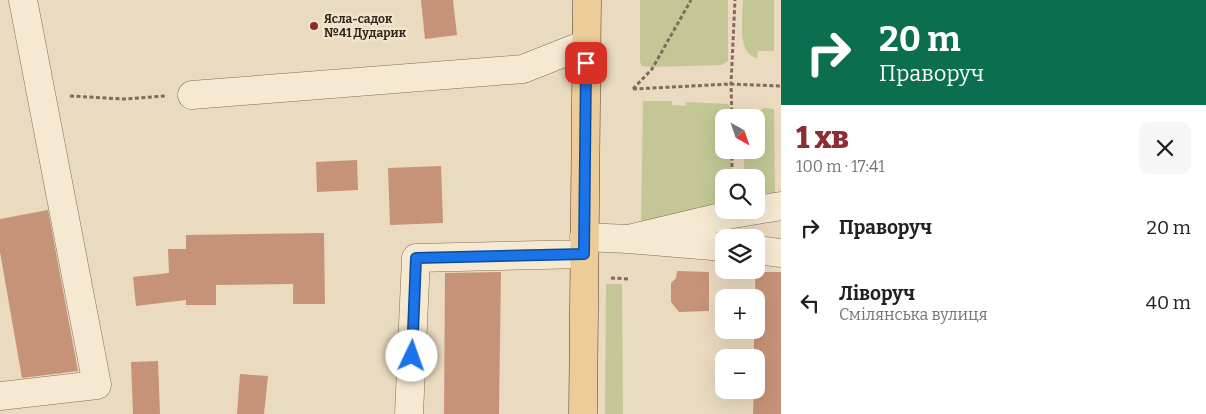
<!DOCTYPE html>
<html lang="uk">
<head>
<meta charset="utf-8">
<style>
	body { margin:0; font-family:Bitter,serif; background:#f6f6f6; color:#202124; height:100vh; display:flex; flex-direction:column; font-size:19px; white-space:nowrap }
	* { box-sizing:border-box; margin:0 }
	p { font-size:16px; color:#757577 }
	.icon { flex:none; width:28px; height:28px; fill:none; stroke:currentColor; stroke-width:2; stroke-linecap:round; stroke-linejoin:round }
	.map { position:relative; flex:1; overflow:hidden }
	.drawer { display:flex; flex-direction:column; background:#fff; width:425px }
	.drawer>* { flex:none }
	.top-card { background:#0b6e4f; color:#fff; overflow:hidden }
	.needle { width:32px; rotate:140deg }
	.fabs { position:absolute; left:715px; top:109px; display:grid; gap:10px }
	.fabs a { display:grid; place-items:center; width:50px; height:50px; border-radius:10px; background:#fff; box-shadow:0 5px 20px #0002; font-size:25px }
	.pin { position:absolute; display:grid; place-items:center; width:42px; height:42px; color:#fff; margin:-21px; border-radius:10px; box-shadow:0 2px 8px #0006 }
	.me { position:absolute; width:55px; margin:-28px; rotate:3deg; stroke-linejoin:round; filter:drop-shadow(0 0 4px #0008) }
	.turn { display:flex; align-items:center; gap:18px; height:105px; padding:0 15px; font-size:22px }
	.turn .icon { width:65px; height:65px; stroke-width:2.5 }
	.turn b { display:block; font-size:35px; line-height:42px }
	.round { display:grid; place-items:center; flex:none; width:52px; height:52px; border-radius:10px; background:#f6f6f6 }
	.headline { display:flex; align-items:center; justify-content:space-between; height:85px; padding:0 15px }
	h1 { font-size:30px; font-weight:800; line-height:38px; color:#8c2d34 }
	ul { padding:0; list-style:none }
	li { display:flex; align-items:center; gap:15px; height:75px; padding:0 15px }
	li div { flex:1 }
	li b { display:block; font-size:19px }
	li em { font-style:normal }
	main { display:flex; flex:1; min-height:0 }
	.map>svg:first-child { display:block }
</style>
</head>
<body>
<main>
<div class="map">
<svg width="781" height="414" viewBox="0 0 781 414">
	<rect width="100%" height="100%" fill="#eadabf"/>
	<!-- green -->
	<path fill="#c4c795" d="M640,0H728V61L722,65L651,67L642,66L640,62Z
		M743,0H774V51H758L757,58C736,54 743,17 743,0Z
		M643,101H672V105L686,106V102L728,104L731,108V117L724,118V150H731V177L724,178V206L641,227Z
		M764,108L774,109L775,193H756V178L744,177V150H756V118L751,117Z
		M606,284H622L623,414H605Z"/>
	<!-- building -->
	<path fill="#c69378" d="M421,0H453L457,35L425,39Z
		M357,160L358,190L317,192L316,162Z
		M441,166L443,223L390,225L388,168Z
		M48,210L78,371L22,378L0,252V219Z
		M324,233L325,304H293V284L216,285V305H186V300L136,306L133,277L169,273L168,249H186V235Z
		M677,271L709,272V311L679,312L671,302V283L676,278Z
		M501,272L499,414H444L445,273Z
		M755,272H781V414H753L754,390H756V358H754V330H756Z
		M158,361L160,414H133L131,362Z
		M240,374L268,376L264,414H237Z"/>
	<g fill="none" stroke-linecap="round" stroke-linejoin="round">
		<!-- minor casing -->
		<g stroke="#816c59" stroke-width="29">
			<path id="minor" d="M192,95L523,69L586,44
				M584,237L628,239L724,247
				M628,239L733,214L781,206
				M756,250L781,253
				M0,396L97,385L23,0
				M409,414L416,258L584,254"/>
		</g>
		<!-- major casing -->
		<g stroke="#4f3b2d" stroke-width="29">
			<path id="major" d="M583,414L587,0"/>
		</g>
		<!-- path -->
		<path stroke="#816c59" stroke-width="3" stroke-dasharray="4 2.5" stroke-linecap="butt" d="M633,89L731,84L781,86
			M633,89L652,69L691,0
			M70,96L124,99L166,96
			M732,118L731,84L735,0
			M732,150V178
			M611,278L630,279"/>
		<!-- minor -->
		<use href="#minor" stroke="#f6e9d2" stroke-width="28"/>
		<!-- major -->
		<use href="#major" stroke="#eccc99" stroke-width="28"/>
	</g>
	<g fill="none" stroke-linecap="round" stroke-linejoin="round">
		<!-- route casing -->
		<g stroke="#114b97" stroke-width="12">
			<path id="route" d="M412,356L416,258L584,254L586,63"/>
		</g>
		<!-- route -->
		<use href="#route" stroke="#1a73e8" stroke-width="9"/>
	</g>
	<!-- markers -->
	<circle fill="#8c2d34" stroke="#f2e5ce" stroke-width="2" cx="314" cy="26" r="5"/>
	<g text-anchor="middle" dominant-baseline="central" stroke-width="5" stroke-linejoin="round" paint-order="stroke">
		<!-- poi labels -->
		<g font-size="12" font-weight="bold" fill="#32251c" stroke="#f2e5ce" text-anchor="start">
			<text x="324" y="19">Ясла-садок<tspan x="324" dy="14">№41 Дударик</tspan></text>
		</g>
	</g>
</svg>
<div class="fabs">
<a><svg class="needle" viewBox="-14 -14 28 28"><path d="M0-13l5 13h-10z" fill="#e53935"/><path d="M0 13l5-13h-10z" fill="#757577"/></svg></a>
<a><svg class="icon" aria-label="search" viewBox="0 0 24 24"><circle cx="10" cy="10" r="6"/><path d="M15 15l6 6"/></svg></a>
<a><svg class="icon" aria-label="layers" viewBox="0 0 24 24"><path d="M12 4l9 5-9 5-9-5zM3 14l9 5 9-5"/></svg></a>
<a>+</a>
<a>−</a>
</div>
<div class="pin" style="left:586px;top:63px;background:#d93025"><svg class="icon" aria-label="arrive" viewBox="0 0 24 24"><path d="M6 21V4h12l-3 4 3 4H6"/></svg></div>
<svg class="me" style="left:412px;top:356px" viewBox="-20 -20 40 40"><circle r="19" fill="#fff"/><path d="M0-13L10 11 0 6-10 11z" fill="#1a73e8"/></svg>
</div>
<section class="drawer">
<div class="top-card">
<div class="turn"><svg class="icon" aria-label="right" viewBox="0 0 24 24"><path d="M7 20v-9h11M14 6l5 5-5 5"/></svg><div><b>20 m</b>Праворуч</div></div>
</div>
<div class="headline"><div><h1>1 хв</h1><p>100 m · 17:41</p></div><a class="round"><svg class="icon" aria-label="close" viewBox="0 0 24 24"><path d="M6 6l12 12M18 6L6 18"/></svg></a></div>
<ul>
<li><svg class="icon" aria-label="right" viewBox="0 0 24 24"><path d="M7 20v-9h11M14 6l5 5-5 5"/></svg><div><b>Праворуч</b></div><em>20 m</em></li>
<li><svg class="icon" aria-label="left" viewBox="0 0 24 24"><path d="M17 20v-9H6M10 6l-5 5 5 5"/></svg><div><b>Ліворуч</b><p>Смілянська вулиця</p></div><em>40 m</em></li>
</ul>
</section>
</main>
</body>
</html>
